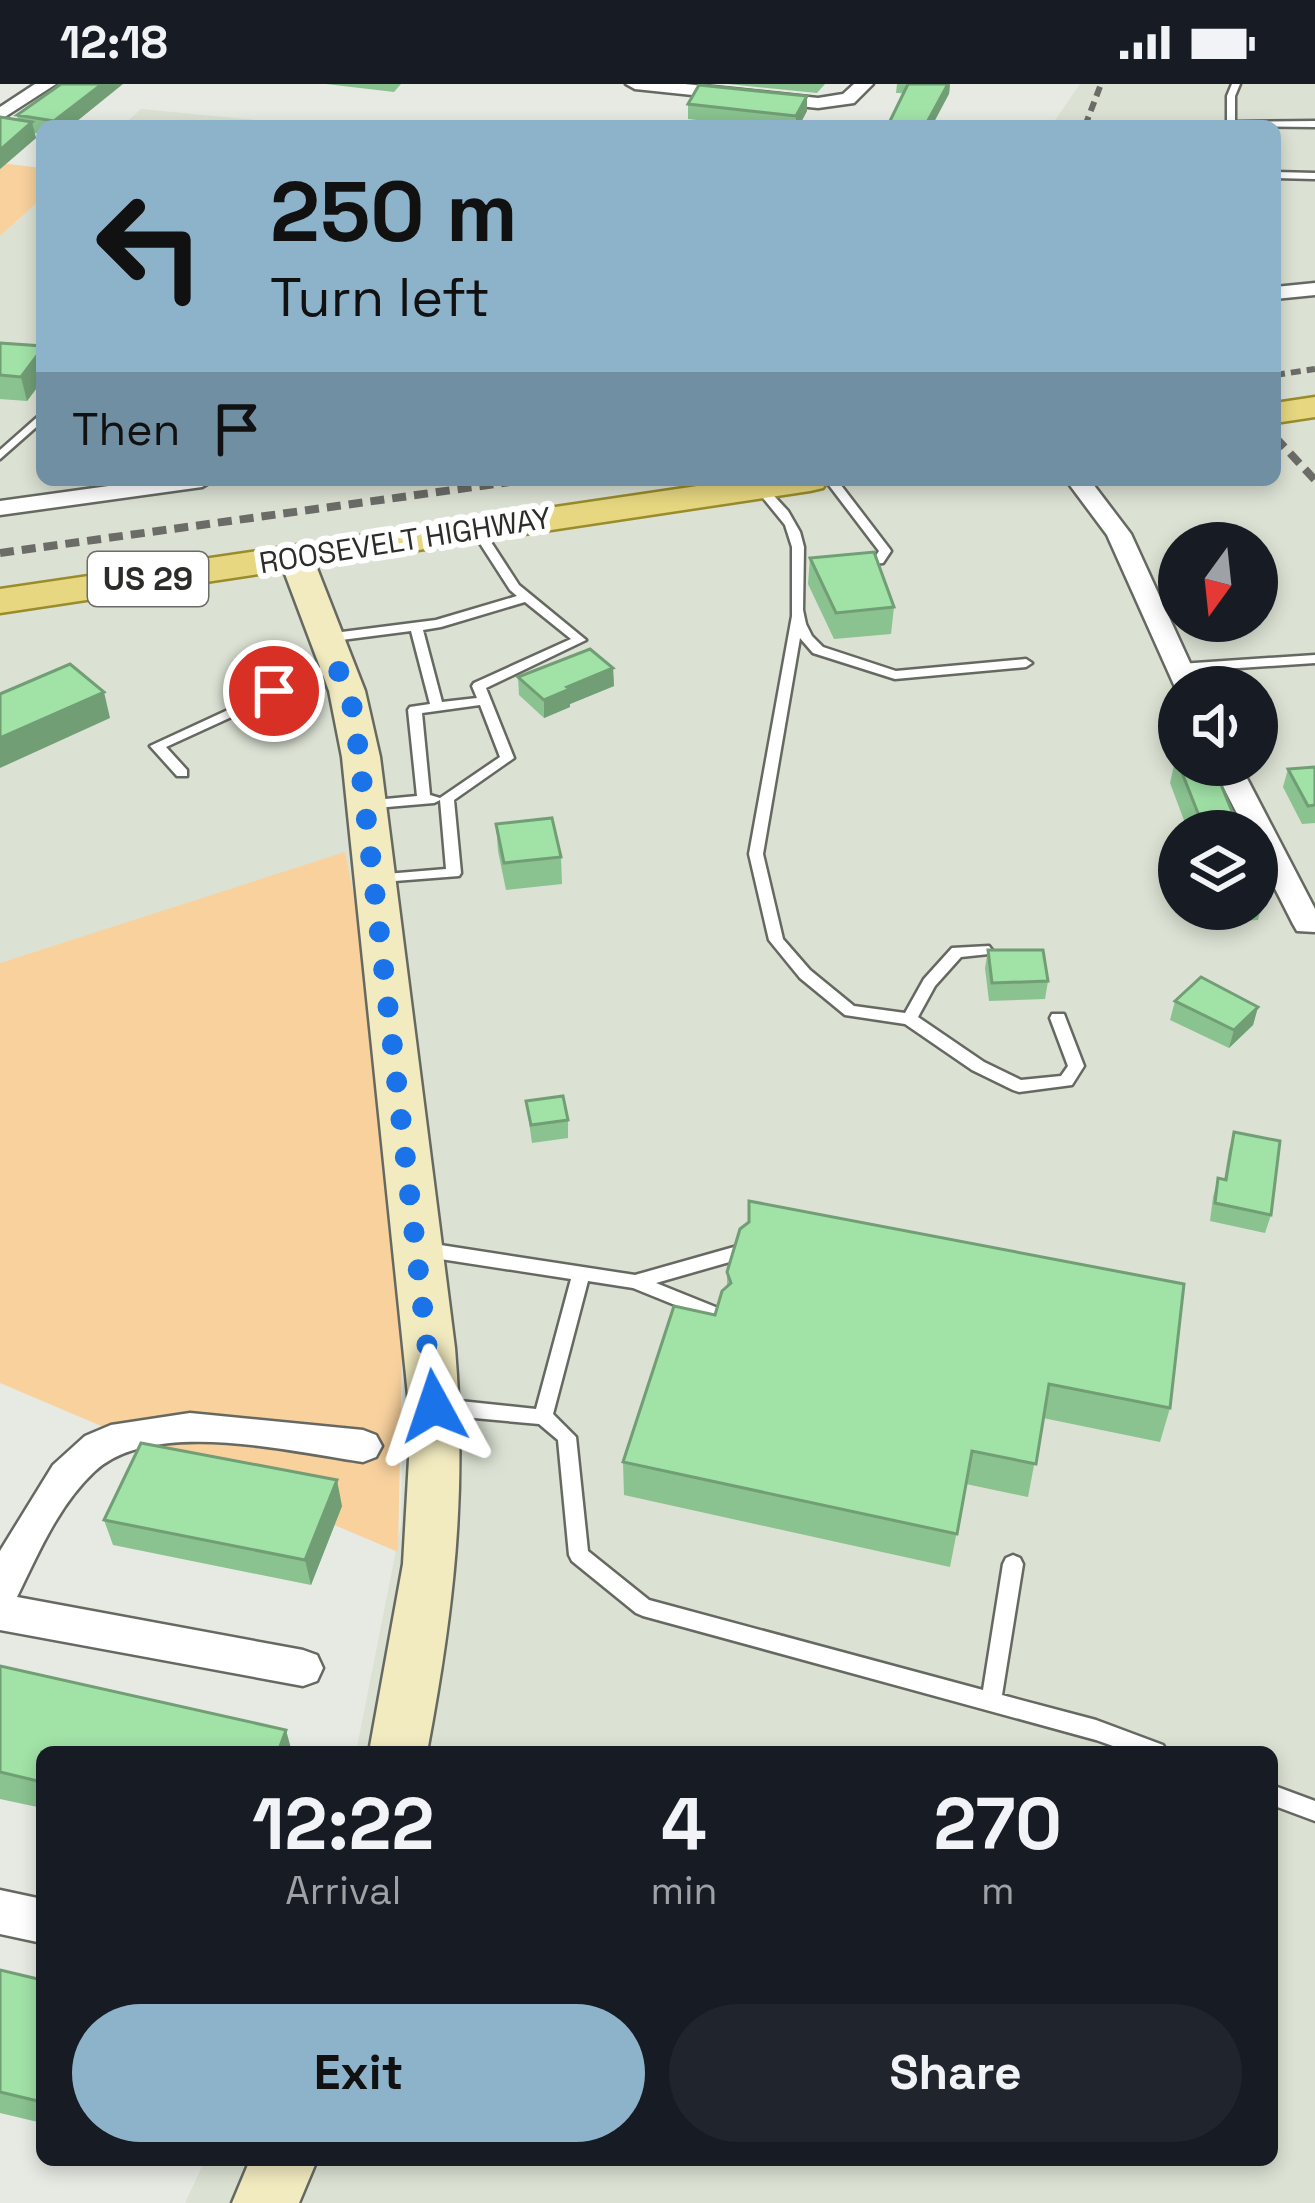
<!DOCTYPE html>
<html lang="en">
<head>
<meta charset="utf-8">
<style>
	body { margin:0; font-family:"Space Grotesk",sans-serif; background:#20242c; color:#f1f3f6; height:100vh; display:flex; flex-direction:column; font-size:45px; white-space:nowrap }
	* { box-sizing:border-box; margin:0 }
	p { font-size:39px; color:#9ea1a6 }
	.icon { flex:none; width:66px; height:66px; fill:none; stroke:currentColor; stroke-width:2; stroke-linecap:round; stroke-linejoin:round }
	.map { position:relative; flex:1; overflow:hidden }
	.side { position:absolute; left:36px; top:1662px; width:1242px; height:420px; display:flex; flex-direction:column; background:#171b24; border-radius:18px; box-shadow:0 6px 18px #0003 }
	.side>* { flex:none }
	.top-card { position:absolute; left:36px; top:36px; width:1245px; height:366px; border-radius:18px; box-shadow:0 6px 18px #0003; background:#8db3cb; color:#111; overflow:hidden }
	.needle { width:78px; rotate:195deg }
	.tools { position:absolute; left:1158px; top:438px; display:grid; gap:24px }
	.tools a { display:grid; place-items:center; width:120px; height:120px; border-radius:50%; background:#171b24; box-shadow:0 6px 18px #0003; font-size:60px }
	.pin { position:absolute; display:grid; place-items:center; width:102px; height:102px; color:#fff; margin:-51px; border:6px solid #fff; border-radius:50%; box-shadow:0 3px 12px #0007 }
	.me { position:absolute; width:132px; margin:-66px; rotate:355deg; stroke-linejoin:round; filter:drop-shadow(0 0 9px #0008) }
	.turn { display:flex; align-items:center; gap:42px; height:252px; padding:0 36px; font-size:54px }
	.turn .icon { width:156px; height:156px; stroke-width:2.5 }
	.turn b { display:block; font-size:84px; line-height:102px }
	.then { display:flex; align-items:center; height:114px; padding:0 36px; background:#0003; gap:24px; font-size:45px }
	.eta { display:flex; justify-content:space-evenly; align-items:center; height:204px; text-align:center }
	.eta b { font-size:72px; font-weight:700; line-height:84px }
	.button { display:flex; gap:24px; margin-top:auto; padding:24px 36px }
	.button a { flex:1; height:138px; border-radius:72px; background:#8db3cb; color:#111; font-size:48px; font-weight:700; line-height:138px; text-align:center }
	.button a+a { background:#20242c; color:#f1f3f6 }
	.status { display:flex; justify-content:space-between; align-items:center; height:84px; padding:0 60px; background:#171b24; direction:ltr }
	.status svg { height:33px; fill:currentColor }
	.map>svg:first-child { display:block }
</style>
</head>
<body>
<div class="status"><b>12:18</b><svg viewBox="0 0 49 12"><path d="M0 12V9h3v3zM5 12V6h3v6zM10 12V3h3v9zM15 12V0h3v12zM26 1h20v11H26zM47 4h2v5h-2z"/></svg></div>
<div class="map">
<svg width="1315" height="2119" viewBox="0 0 1315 2119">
	<rect width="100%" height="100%" fill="#e7eae3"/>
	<!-- built -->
	<path fill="#dbe1d3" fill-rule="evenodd" d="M1080,0H1315V2119H185L205,2076H1272V1668H356L401,1441L406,1070L345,769L0,879V152L42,114V396H1275V42H1051ZM1179,459H1257V537H1179ZM1179,603H1257V681H1179ZM1179,747H1257V825H1179Z
		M141,25L320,42H122Z"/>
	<!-- green -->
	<path fill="#f8d19d" d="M0,79L42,84V114L0,152Z
		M345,768L406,1070L398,1468L0,1299V879Z"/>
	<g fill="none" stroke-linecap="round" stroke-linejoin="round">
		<!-- lane casing -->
		<g stroke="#666962" stroke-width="5">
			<path id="lane" d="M1232,0H1240L1235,12V38L1315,37V43L1227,42V12Z
				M1275,88L1315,89V95L1275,94Z
				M42,329V338L0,375V366Z
				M825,396H837L889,464L891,467L883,479L853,482V476L875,473L879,467Z
				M755,400H763L788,427L800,448L804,463L803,526L806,540L812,552L823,563L896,587L1026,575L1032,579L1026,583L895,595L813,569L800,554L763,770L783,855L810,886L854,922L905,929L924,895L952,864L989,862L992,866L989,870L961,873L935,902L918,933L984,978L1021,996L1061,992L1068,982L1050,934L1052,930H1064L1084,982L1072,1001L1019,1008L1013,1006L972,986L905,940L845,931L800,894L769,856L749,770L792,532V463L785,441L755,404Z
				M476,440L480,441L519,501L586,556L486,604L514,674L454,716L461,789L459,792L369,799L367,796L369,793L374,791L446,785L440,716L434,719L364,725L357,721L364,717L417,712L408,626L410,623L430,620L411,547L326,558L320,554L326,550L436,536L517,512L510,506L470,444ZM525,518L571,555L474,599L472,602L477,614L442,618L423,546L441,543ZM480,621L500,673L440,714L430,711L422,629Z
				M1315,571V579L1180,588L1174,584L1180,580Z
				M336,576L342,580L341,583L166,663L187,686V692H177L150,662Z
				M421,1158L635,1191L734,1163L740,1165L743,1170L740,1175L656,1199L723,1226L726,1231L723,1236L717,1238L633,1204L588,1197L553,1330L576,1353L588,1467L649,1516L983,1606L1003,1480L1006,1474L1013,1471L1020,1474L1023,1480L1002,1611L1096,1636L1163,1661L1167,1668H1130L1096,1656L643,1532L636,1529L572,1477L569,1471L558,1356L539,1340L441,1331L434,1328L432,1323L434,1318L441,1315L536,1325L571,1195L421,1172L415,1170L412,1165L415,1160Z
				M1272,1701L1315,1717V1737L1272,1721Z"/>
		</g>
		<!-- street casing -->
		<g stroke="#666962" stroke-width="5">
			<path id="street" d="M35,0H56L0,36V23Z
				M626,0H685L818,14L843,10L854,0H873L854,19L818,24L635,5Z
				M1315,199V211L1275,215V203Z
				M152,396H214L202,403L0,431V417Z
				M1066,396H1090L1131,450L1201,603H1179V609L1175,603L1107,451Z
				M1212,681H1240L1315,825V848L1297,847L1293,840L1257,769V747H1246Z
				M190,1329L363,1346L376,1351L382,1362L376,1373L363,1378C291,1368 152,1333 94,1388C58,1422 38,1470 17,1513L303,1566L317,1571L323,1584L317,1597L303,1602L0,1546V1467L53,1381L85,1352L111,1341Z
				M0,1806L42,1815V1859L0,1850Z"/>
		</g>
		<!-- secondary casing -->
		<g stroke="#666962" stroke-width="5">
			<path id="secondary" d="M296,464L313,474L365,607L380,673L455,1264C467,1409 454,1525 427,1668H369L403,1480L411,1340L342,673L329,607L279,474Z
				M250,2076H317L299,2119H232Z"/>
		</g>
		<!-- primary casing -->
		<g stroke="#9a8b2b" stroke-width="5">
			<path id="primary" d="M1315,313V333L1275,339V319Z
				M738,396H828L823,404L810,407L0,529V505Z"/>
		</g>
		<!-- lane -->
		<use href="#lane" fill="#fff" fill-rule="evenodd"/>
		<!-- street -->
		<use href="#street" fill="#fff" fill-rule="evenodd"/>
		<!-- secondary -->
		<use href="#secondary" fill="#f2ebc0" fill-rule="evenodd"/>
		<!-- primary -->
		<use href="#primary" fill="#e6d780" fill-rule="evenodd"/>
		<!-- rail-far1 -->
		<path stroke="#6b6c68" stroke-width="6" stroke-dasharray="10 6" stroke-linecap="butt" d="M1085,42L1101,0
			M1275,291L1315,285"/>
		<!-- rail -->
		<path stroke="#6b6c68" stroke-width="8" stroke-dasharray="14 8" stroke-linecap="butt" d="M1275,353L1315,396
			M0,469L524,396"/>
	</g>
	<!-- wall -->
	<path fill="#8ac290" d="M326,0H401L394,8Z
		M728,0H825L817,9Z
		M897,0H950L949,10L896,9Z
		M47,11L71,42H42V50L34,49L36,54L0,85V33L18,36L17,31Z
		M807,12V27L799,42H749L688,35V20Z
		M0,259L42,262V297L27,317L0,315Z
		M810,474L894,523L891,550L834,555L808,500Z
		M613,584L614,602L570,620V623L544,634L519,611L518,593Z
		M1176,672L1240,747H1188L1170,699Z
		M1315,683V739L1302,740L1283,703L1288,685Z
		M496,740L561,773L562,800L506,806L498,767Z
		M1257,788L1265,809L1258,836L1223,838L1218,825H1257Z
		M988,866L1048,897L1045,915L989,917L985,884Z
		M1175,917L1258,923L1253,941L1229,964L1170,936Z
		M526,1017L568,1036V1054L532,1059Z
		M1234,1048L1271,1131L1265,1149L1210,1137L1213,1113L1218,1094L1224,1096L1229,1066Z
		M727,1188L1170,1324L1160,1358L1043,1334L1028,1413L966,1400L950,1483L624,1411L623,1378L715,1231L727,1203Z
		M342,1422L311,1501L113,1461L104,1436Z
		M0,1582L42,1668V1724L0,1715Z
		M0,1886L42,1896V2039L0,2029Z"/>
	<!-- shaded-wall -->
	<path fill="#719e75" d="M102,0H123L71,42H55L54,37Z
		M948,0H950L949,10L932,42H925Z
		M807,12V27L799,42H796V32Z
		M32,38L36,54L0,85V66Z
		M42,265V297L27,317L21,293Z
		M613,584L614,602L570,620V623L544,634V616L567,603Z
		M104,608L110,634L0,684V654Z
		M1258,923L1253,941L1229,964L1234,946Z
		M337,1396L342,1422L311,1501L305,1476Z
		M286,1646L292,1668H278Z"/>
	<!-- building -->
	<path fill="#a1e2a7" stroke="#719e75" stroke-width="3" d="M61,0H102L54,37L17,31Z
		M908,0H948L925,42L888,41Z
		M699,1L807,12L796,32L688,20Z
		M0,33L32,38L0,66Z
		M0,259L42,262V265L21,293L0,291Z
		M874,468L894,523L836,529L810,474Z
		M590,565L613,584L567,603L570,605L544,616L518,593Z
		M70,580L104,608L0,654V610Z
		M1179,681H1213L1240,747H1205Z
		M1315,683V721L1308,722L1288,685Z
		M552,734L561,773L504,779L496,740Z
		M1257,788L1265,809H1257Z
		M988,866H1043L1048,897L992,899Z
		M1201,893L1258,923L1234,946L1175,917Z
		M563,1012L568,1036L531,1041L526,1017Z
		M1234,1048L1280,1057L1271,1131L1215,1119L1218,1094L1226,1096Z
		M749,1117L1184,1200L1170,1324L1049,1300L1036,1380L972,1367L957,1450L623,1378L674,1222L715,1231L722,1207L731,1199L727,1188L740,1145L749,1138Z
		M141,1359L337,1396L305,1476L104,1436Z
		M0,1582L286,1646L278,1668H42V1698L0,1688Z
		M0,1886L42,1896V2018L0,2008Z"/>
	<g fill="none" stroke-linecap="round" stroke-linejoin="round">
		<!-- route -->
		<path stroke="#1a73e8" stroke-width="21" stroke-dasharray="0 37.8" d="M274,607L336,580L354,628L434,1322"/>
	</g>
	<g text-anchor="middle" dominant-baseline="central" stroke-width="12" stroke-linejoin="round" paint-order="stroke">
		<!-- far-street labels -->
		<g font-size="30" fill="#2c2d2a" stroke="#fff">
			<text transform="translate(405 456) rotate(-9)">ROOSEVELT HIGHWAY</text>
		</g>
		<!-- shield labels -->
		<rect fill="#fff" stroke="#6b6c6a" stroke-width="3" x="88" y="468" width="120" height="54" rx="9"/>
		<g font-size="33" font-weight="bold" fill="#2c2d2a">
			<text x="148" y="495">US 29</text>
		</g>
	</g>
</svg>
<div class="tools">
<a><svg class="needle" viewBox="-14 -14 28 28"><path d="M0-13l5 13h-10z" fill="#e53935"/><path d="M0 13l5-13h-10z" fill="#9ea1a6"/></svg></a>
<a><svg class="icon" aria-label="sound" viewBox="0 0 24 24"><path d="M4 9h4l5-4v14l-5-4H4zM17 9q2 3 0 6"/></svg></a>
<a><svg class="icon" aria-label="layers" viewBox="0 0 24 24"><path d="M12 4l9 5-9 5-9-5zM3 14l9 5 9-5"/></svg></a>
</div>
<div class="pin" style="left:274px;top:607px;background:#d93025"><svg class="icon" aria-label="arrive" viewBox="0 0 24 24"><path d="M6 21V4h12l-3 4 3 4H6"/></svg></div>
<svg class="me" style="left:434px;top:1322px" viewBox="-20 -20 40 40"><path d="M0-17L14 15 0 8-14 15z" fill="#1a73e8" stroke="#fff" stroke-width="4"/></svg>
<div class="top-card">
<div class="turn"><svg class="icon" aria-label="left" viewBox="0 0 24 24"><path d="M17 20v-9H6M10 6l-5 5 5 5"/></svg><div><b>250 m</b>Turn left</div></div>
<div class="then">Then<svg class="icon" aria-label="arrive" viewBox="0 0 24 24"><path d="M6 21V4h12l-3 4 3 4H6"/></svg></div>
</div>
<section class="side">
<div class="eta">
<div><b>12:22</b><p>Arrival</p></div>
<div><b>4</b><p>min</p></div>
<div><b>270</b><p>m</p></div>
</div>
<div class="button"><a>Exit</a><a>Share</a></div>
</section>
</div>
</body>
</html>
